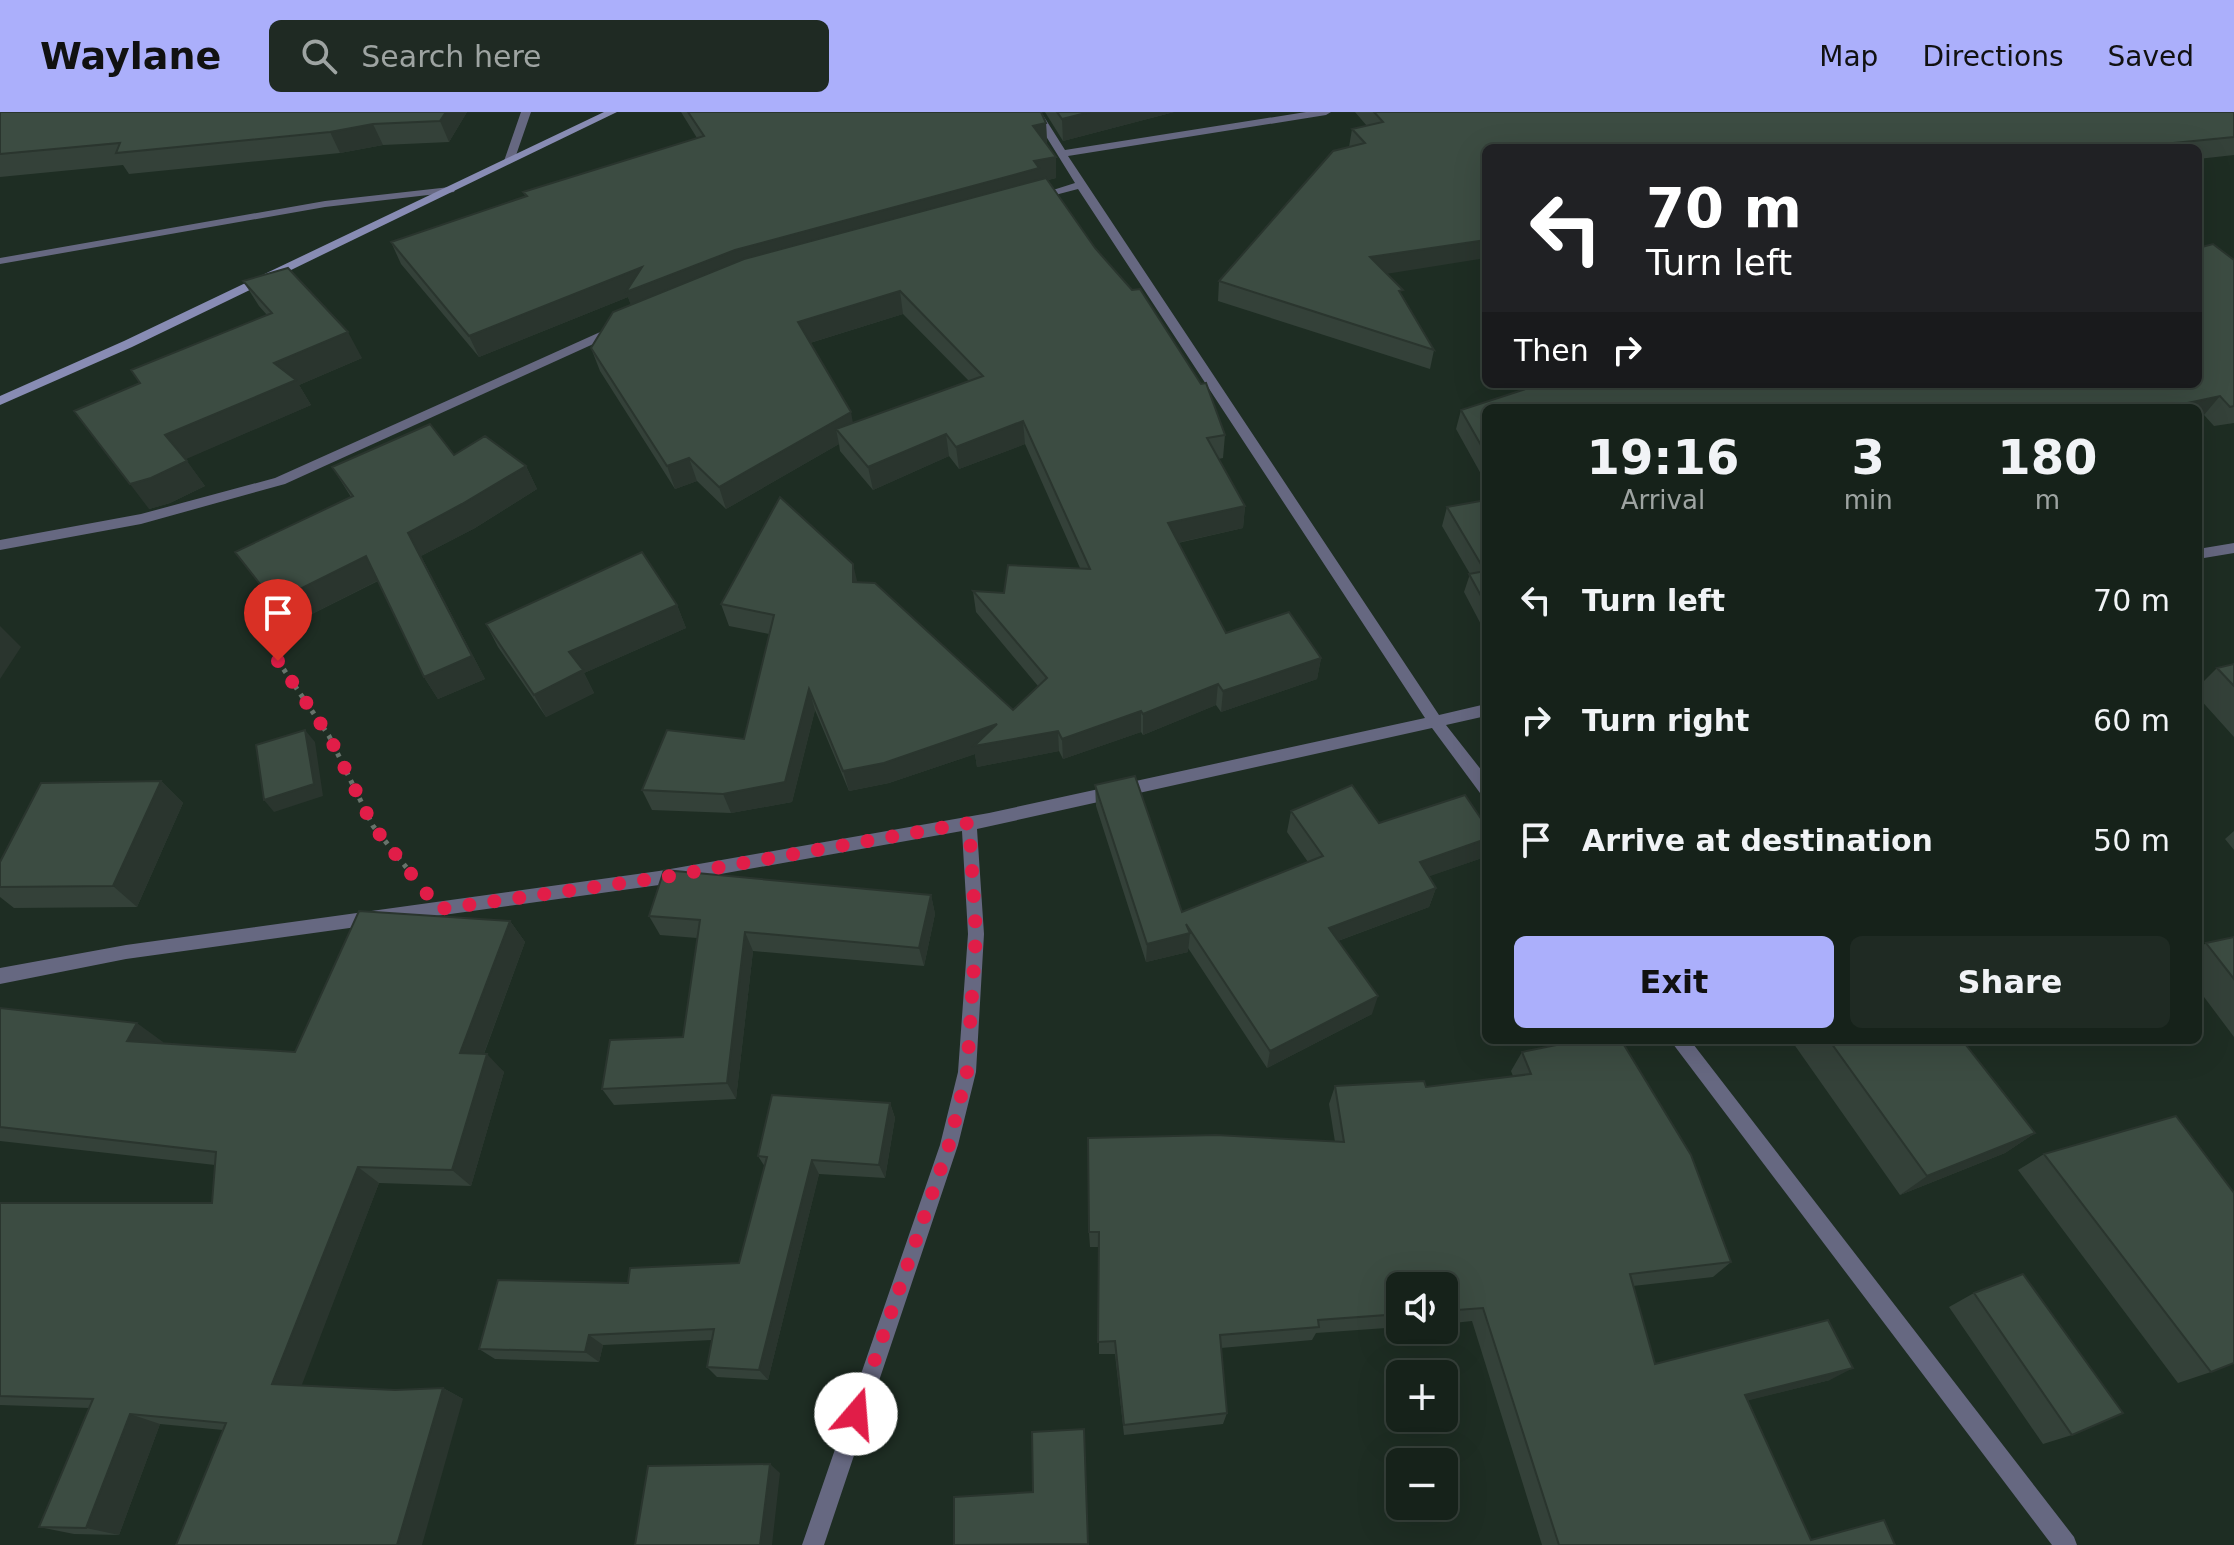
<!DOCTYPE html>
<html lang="en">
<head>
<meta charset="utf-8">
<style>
	body { margin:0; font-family:"DejaVu Sans",sans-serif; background:#1f2a23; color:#f1f3f6; height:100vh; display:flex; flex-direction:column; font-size:30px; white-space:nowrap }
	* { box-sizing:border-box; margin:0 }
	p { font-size:26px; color:#9ea4a2 }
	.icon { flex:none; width:44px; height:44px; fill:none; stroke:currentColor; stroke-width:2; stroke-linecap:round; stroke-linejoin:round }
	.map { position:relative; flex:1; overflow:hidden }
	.panel { position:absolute; left:1482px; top:292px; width:720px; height:640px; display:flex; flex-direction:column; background:#16221a; border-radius:12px; box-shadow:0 8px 32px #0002,0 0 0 2px #353f39 }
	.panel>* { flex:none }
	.guide { position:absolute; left:1482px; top:32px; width:720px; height:244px; border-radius:12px; box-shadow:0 8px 32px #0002,0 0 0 2px #353f39; background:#202124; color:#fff; overflow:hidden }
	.controls { position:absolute; left:1386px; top:1160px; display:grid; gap:16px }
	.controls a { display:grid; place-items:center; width:72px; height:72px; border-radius:12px; background:#16221a; box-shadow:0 8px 32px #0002,0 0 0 2px #353f39; font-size:40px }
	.pin { position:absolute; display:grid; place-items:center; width:68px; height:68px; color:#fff; margin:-82px -34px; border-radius:50% 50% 50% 0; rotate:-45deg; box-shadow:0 0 8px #0007 }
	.pin .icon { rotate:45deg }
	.me { position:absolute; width:88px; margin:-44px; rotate:18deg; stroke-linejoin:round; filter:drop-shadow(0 0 6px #0008) }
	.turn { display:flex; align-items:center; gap:28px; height:168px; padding:0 32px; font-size:36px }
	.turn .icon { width:104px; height:104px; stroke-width:2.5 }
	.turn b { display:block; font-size:56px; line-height:68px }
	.then { display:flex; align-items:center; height:76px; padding:0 32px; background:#0003; gap:16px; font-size:30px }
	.eta { display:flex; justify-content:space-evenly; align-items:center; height:136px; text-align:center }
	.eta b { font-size:48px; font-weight:700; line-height:56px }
	.primary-button { display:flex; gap:16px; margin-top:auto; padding:16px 32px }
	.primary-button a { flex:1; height:92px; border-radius:12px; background:#abaffb; color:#111; font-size:32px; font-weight:700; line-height:92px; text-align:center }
	.primary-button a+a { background:#1f2a23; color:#f1f3f6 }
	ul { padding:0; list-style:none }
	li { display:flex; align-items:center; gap:24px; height:120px; padding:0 32px }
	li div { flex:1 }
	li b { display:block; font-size:30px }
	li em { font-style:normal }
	header { display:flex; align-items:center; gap:48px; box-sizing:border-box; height:112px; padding:0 40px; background:#abaffb; color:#111 }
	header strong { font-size:38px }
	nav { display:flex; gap:44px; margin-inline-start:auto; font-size:28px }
	.search { width:560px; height:72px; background:#1f2a23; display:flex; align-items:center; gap:20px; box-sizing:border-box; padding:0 28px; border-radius:12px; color:#9ea4a2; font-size:30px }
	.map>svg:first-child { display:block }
</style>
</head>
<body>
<header>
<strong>Waylane</strong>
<div class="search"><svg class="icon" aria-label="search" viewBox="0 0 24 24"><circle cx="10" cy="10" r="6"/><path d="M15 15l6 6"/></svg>Search here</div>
<nav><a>Map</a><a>Directions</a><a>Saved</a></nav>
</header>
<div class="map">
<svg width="2234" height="1433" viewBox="0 0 2234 1433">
	<rect width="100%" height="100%" fill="#1e2d23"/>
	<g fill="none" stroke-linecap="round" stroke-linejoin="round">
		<!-- path -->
		<path stroke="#67736b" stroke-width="5" stroke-dasharray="4 6" stroke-linecap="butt" d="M278,549L329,624L373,714L414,765"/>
		<!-- minor -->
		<path fill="#666881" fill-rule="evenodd" d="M521,0H531L514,49L505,51L504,49Z
			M1031,0H1041L1065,38L1306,0H1331L1326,3L1068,44L1439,603L1486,592V604L1446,613L1486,664V682L1480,681L1432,616L977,717L984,822L976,960L958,1033L824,1433H802L940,1033L958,960L968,822L962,719L659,773L126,847L0,872V856L126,833L659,759L989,701L1425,606L1078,77L1036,88L1031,85L1075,71Z
			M450,75L455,78L454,80L325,95L0,152V146L325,89Z
			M618,212L624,216L622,219L285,372L141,412L0,438V428L141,402L275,366Z
			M2234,431V441L2198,447V437Z
			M1670,928H1690L2074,1425L2077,1433H2052Z"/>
		<!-- secondary -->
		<path fill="#888cb4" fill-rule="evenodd" d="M604,0H617L132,235L0,293V284L124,229Z"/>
	</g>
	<!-- wall -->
	<path fill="#344139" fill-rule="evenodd" d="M0,0H467L449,30L383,33L340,41L129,62L123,53L0,65Z
		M681,0H1041L1046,11L1047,32L1056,45V66L1048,68L1225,323L1223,346L1218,347L1245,394L1243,416L1178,431L1226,521L1321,546L1317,567L1221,600L1216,593L1143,623L1141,620L1063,647L1059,639L977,655L975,642L889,671L849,679L815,598L792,690L731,701L652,698L642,678L744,627L769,522L729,514L721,492L857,470L1013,598L1038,574L976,500L973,479L1004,481L1080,456L1025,332L959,357L949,344L873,378L840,339L839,332L726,397L697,369L675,377L600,259L591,236L631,193L628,185L479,245L401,152L391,130L525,84L523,80L697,26ZM903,202L969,269L853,311L810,231Z
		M1045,0H1174L1063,29Z
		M1355,0H2234V43L2198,47V36H1486L1386,162L1402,183L1434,238L1430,257L1218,189L1219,169L1349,35L1352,17L1367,14Z
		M2234,148V311L2214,314L2204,303L2198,304V296H1486V371L1456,317L1461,298Z
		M243,169L362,246L299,273L311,293L185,347L205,374L170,391L149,397L140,271L267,203L259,194Z
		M454,343L526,354L537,377L475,416L421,444L485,567L438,587L424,565L378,469L290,513L235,440L351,385L332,355Z
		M1486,388V522L1464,480L1470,462L1442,414L1447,395Z
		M677,493L686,516L584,561L594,581L546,605L498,535L486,512Z
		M2234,552V625L2198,585V575L2217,556Z
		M161,669L183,691L137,795L14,796L0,785V750Z
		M1095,673L1182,800L1308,750L1287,720L1291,699L1379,711L1486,714V742L1485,745L1429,764L1436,776L1429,795L1338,829L1372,902L1267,956L1188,836V840L1146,850L1096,694Z
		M2234,719V738L2225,727Z
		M931,783L935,802L924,854L753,839L736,987L614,993L602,977L683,925L697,826L660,823L649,804Z
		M510,809L525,830L484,942L504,960L471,1074L379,1071L301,1273L395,1278L443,1276L463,1287L223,1318L160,1312L119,1423L74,1422L39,1415L89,1296L0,1293V1091H212L215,1053L0,1029V896L163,930L162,931L295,940Z
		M2234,825V925L2198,877V837L2206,831Z
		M1563,928H1621L1731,1150L1713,1165L1633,1174L1655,1252L1830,1268L1748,1288L1811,1428L1895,1433H1542L1472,1209L1444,1212V1174H1400V1215L1316,1221L1312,1228L1221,1236L1227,1301L1223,1312L1124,1323L1115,1242H1099V1135H1090L1089,1120L1335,1030L1329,992L1335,974L1426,975L1513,964L1511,959L1522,940L1561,932Z
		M1791,928H1962L2035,1021L2005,1041L1900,1083Z
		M890,991L895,1006L885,1066L819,1062L768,1268L717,1265L707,1255L712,1228L603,1233L599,1250L495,1247L479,1237L628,1171L739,1151L765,1055L758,1044Z
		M2044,1042L2211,1260L2178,1271L2018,1058Z
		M1974,1181L2072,1323L2043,1332L1949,1195Z"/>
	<!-- shaded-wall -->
	<path fill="#2a352e" d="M446,0H467L449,30L440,9Z
		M1090,0H1174L1063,29L1062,7Z
		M1046,11L1047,32L1033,14Z
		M373,12L383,33L340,41L330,20Z
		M1056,45V66L1040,70L634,202L628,185L479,245L469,224L642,155L735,138L1034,49Z
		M1486,128V146L1367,165L1370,145Z
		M900,179L903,202L803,233L798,210Z
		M348,220L362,246L299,273L311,293L184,348L165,323L274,251Z
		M2220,284L2204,303L2198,304V296H2164Z
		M851,300L855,322L836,317L839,332L726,397L719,375Z
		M1023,309L1025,332L959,357L956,335Z
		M946,322L949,344L873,378L868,355Z
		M689,346L697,369L675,377L667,354Z
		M187,349L205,374L170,391L149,397L130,372Z
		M526,354L537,377L475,416L421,444L485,567L438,587L424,565L408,421Z
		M1245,394L1243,416L1167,433L1168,411Z
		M366,444L381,467L290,513L274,490Z
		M853,452L858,473L853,470Z
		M677,493L686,516L584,561L594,581L546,605L534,583L569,540Z
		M0,514L21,535L0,567Z
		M1321,546L1317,567L1221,600L1223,579Z
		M1218,572L1216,593L1143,623V602Z
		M809,577L815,598L792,690L731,701L723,682Z
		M1141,599V620L1063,647L1062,627Z
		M997,612L1058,619L1059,639L977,655L975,642L889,671L849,679L843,659Z
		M305,618L315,630L323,684L274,700L264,688Z
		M161,669L183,691L137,795L113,774Z
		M1486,727V742L1485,745L1413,770L1420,750Z
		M1436,776L1429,795L1324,834L1329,816Z
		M931,783L935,802L924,854L919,836Z
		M510,809L525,830L477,960L460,941Z
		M745,820L753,839L736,987L727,971Z
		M1190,821L1188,840L1146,850L1147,832Z
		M1378,884L1372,902L1267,956L1270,939Z
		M137,911L163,930L153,948L127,929Z
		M487,942L504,960L471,1074L452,1058Z
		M890,991L895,1006L885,1066L879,1053Z
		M2035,1021L2005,1041L1900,1083L1927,1064Z
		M812,1048L819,1062L768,1268L759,1258Z
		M358,1055L379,1071L298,1283L272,1272Z
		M589,1223L603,1233L599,1250L585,1240Z
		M1853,1256L1830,1268L1726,1294L1745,1283Z
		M443,1276L463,1287L422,1433H397Z
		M130,1302L160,1312L119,1423L86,1416Z
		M770,1352L780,1361L772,1433H760Z"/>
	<!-- building -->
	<path fill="#3c4c42" stroke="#2a352e" stroke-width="2" d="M0,0H446L440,9L373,12L330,20L116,41L120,31L0,42Z
		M688,0H1041L1046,11L1033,14L1056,45L1034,49L1039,56L735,138L626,180L642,155L469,224L391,130L527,84L523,80L704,24Z
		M1057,0H1090L1062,7Z
		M1374,0H2234V25L2163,32L2168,36H1486V128L1370,145L1403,178L1399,179L1434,238L1219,169L1333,39L1365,31L1352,17L1383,10Z
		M1046,66L1095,136L1132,178L1140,177L1201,272L1206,271L1225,323L1207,326L1245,394L1168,411L1226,521L1289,500L1321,546L1223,579L1218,572L1143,602L1141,599L1062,627L1058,619L974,634L997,612L884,651L843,659L809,577L785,670L723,682L642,678L667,618L744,627L774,503L721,492L780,385L853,452V470L875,471L1013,598L1047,566L973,479L1004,481L1008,453L1090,457L1023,309L956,335L946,322L868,355L836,317L983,264L900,179L798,210L851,300L719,375L689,346L667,354L591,236L613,200L744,147Z
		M2213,132L2234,148V294L2230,295L2220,284L2164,296H1486V342L1461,298L1541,272H2198V136Z
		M288,156L348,220L274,251L296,268L165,323L187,349L151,366L130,372L74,299L140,271L131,258L272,201L243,169Z
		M430,312L454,343L485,324L526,354L462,392L408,421L472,544L424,565L366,444L274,490L235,440L353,384L332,355Z
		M1486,388V493L1469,462L1485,459L1447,395Z
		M642,440L677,493L569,540L583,558L534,583L486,512Z
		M2234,552V574L2217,556Z
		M305,618L314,672L264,688L256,633Z
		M1135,664L1182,800L1323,744L1291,699L1352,673L1379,711L1465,683L1486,714V727L1420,750L1436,776L1329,816L1378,884L1270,939L1186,812L1190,821L1147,832L1095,673Z
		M161,669L113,774L0,775V750L41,671Z
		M664,758L931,783L919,836L745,820L727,971L602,977L610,928L683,925L700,808L649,804Z
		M359,799L510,809L460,941L487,942L452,1058L358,1055L272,1272L395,1278L443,1276L397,1433H176L226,1311L130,1302L86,1416L39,1415L93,1287L0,1284V1091H212L216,1040L0,1015V896L137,911L127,929L295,940Z
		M2234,825V867L2206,831Z
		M1570,928H1621L1691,1043L1731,1150L1630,1162L1655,1252L1828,1208L1853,1256L1745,1283L1811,1428L1884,1408L1895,1433H1559L1483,1196L1444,1199V1174H1400V1202L1318,1208L1319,1215L1220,1223L1227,1301L1124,1313L1115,1229L1098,1230L1099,1120H1089L1088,1026L1216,1023L1344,1030L1335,974L1424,969L1426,975L1531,962L1522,940L1572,930Z
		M1829,928H1962L2035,1021L1927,1064Z
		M772,983L890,991L879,1053L812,1048L759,1258L707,1255L714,1217L589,1223L585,1240L479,1237L498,1168L628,1171L630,1156L739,1151L767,1045L758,1044Z
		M2176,1004L2234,1081V1251L2211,1260L2044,1042Z
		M2023,1162L2123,1301L2072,1323L1974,1181Z
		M1084,1317L1088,1432L954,1433V1385L1033,1380L1032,1320Z
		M770,1352L760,1433H635L648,1354Z"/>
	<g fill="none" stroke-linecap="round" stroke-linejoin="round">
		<!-- route -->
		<path stroke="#e11d48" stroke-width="14" stroke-dasharray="0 25.2" d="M278,549L329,624L373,714L439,797L659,766L969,711L976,822L967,960L949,1033L856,1302"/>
	</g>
</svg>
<div class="controls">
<a><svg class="icon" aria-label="sound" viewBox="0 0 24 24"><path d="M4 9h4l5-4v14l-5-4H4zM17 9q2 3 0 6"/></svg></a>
<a>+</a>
<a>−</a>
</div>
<div class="pin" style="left:278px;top:549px;background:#d93025"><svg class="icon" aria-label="arrive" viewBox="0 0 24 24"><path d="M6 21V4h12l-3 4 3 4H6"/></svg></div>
<svg class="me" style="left:856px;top:1302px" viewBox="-20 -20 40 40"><circle r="19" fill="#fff"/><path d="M0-13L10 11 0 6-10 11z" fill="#e11d48"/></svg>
<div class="guide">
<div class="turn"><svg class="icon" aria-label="left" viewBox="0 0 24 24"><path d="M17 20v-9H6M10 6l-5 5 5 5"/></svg><div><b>70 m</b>Turn left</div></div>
<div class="then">Then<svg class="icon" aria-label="right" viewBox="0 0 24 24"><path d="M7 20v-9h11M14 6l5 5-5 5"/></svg></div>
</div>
<section class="panel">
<div class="eta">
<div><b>19:16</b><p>Arrival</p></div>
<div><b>3</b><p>min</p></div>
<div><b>180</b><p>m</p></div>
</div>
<ul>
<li><svg class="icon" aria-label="left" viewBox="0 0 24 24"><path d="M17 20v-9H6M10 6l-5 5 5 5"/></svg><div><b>Turn left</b></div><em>70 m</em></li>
<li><svg class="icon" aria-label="right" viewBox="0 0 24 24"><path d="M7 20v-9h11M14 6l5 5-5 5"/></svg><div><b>Turn right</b></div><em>60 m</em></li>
<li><svg class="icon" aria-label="arrive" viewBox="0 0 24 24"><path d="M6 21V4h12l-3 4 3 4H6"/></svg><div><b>Arrive at destination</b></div><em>50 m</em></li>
</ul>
<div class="primary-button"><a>Exit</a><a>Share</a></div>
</section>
</div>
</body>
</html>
